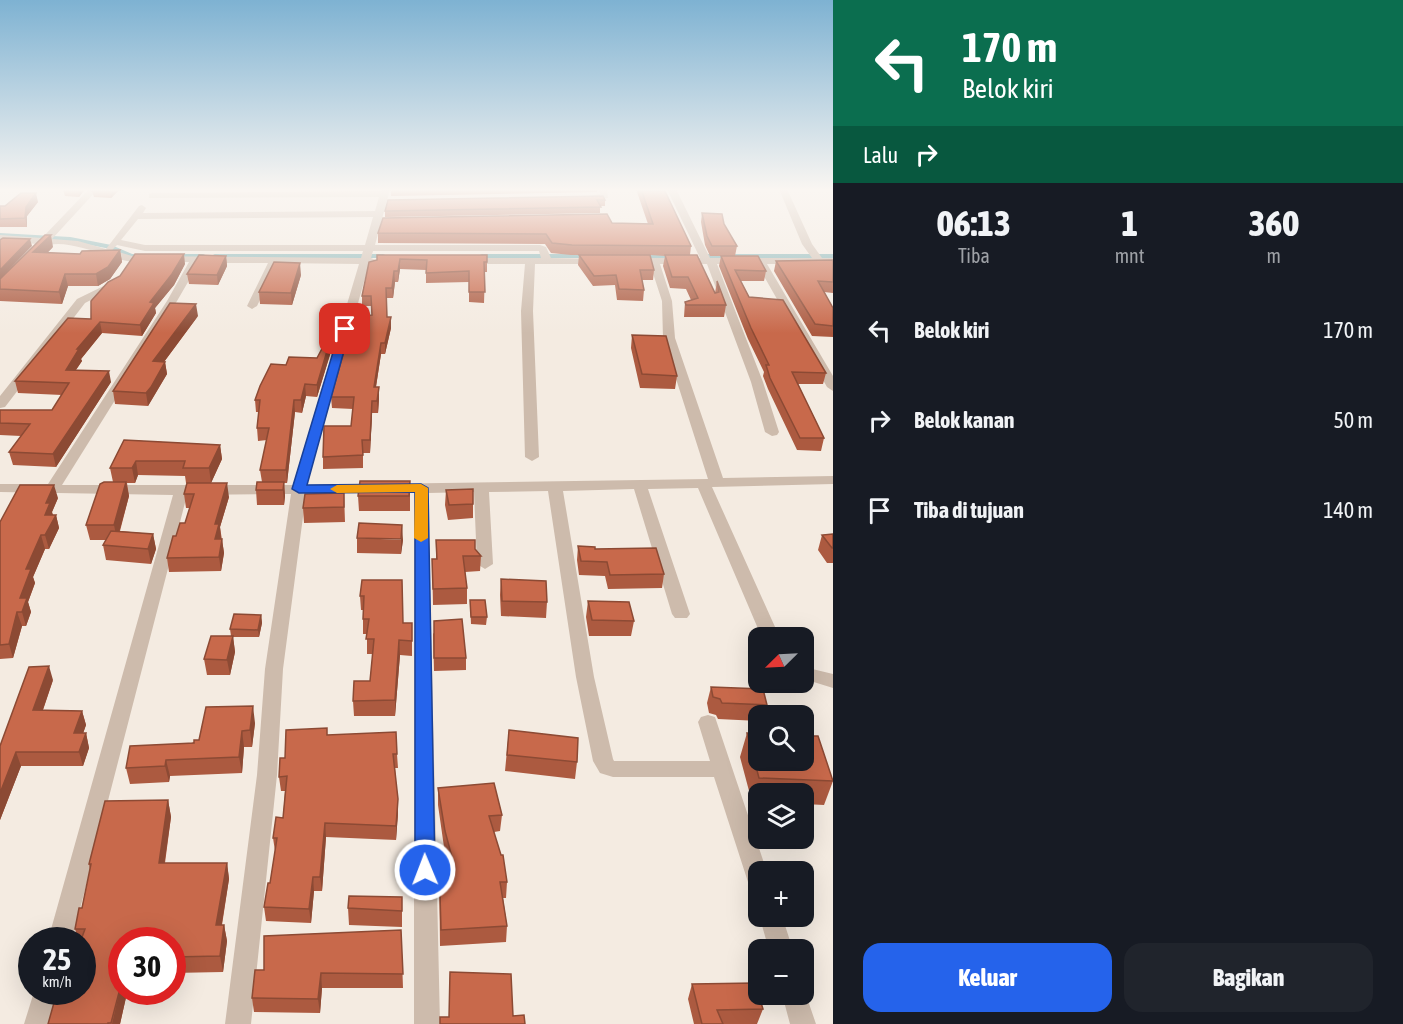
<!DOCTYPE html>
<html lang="id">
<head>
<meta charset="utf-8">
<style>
	body { margin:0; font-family:"Asap Condensed",sans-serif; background:#20242c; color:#f1f3f6; height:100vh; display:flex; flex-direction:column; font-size:22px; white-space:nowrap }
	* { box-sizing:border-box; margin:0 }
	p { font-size:20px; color:#9ea1a6 }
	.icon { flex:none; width:33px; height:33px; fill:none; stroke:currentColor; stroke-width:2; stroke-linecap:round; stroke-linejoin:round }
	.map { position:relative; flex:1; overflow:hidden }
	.details { display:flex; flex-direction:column; background:#171b24; width:570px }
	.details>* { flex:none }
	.top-card { background:#0b6e4f; color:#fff; overflow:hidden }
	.needle { width:39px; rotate:246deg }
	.tools { position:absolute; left:748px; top:627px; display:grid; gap:12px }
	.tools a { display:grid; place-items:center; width:66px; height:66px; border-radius:12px; background:#171b24; box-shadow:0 6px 24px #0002; font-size:30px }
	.speed { position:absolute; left:18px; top:927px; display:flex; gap:12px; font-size:30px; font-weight:700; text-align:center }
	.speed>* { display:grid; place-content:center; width:78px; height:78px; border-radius:50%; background:#171b24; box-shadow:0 6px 24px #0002; line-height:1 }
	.speed small { font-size:15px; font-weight:400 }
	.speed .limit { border:9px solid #d22; background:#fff; color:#111 }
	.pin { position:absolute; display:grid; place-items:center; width:51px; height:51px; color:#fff; margin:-26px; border-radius:12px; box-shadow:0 3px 9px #0006 }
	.me { position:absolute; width:66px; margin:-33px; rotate:359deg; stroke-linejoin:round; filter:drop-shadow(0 0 4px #0008) }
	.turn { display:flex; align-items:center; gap:21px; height:126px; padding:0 30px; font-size:27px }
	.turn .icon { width:78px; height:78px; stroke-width:2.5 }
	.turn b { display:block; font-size:42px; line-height:51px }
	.then { display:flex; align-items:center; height:57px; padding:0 30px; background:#0003; gap:12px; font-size:22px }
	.eta { display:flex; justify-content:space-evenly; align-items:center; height:102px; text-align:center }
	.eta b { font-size:36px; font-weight:800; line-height:42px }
	.primary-button { display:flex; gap:12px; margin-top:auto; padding:12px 30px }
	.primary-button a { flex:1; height:69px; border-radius:18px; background:#2563eb; color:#fff; font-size:24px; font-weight:800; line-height:69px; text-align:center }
	.primary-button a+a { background:#20242c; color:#f1f3f6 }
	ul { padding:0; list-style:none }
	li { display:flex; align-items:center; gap:18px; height:90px; padding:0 30px }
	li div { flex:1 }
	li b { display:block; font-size:22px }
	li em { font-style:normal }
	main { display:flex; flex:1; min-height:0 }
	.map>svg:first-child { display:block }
</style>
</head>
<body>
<main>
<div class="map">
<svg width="833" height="1024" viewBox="0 0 833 1024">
	<rect width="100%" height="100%" fill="#f4ebe1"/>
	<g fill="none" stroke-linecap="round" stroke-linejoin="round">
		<!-- stream -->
		<path stroke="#7fb0b2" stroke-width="4" d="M0,235L70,239L111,247L132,256H140
			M179,256H203
			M215,256H383
			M482,256H584
			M644,256H671
			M704,256H833"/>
		<!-- minor -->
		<path fill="#cdbbac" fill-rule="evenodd" d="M89,189H98L52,239L78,241L106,249L139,206L142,205L146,208L143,213L375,211L379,197L149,198V194L152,193L381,191L382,189H390L375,245H540L546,247L551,258L602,259L603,261L598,264H535L533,311L539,457L532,461L525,457L521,311L525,264H469L464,261L469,258H541L539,251H373L371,258L378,261L369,264L307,485L708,479L663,338L662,301L650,264H631L626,261L631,258H700L667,189H676L710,258H812L802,244L779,189H787L812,244L822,258H833V264H767L833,376V391L827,387L757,264H717L763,382L779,432L777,435L772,436L765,432L751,382L707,264H660L672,301L675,338L723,478L833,476V484L712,487L780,638H762L698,488L648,489L690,614L687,618H675L672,614L634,489L563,491L594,677L613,759L614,761H710L698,722L701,717L708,715L715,717L767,872H759V892L751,889L748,882L714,777H613L600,773L593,761L576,677L548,491L489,492L493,564L485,569L477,564L474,492L428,493L440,1024H414V493L306,494L283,669L277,775L251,1024H225L257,775L265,669L291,494L187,495L72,940H48L173,495L0,492V484H48L167,301L189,262C170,262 151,264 133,262C106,259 68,236 42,247L37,244L0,241V235L42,238ZM373,217L365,245H145L121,240L138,219ZM117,245L145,251H363L361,258L132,256L112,250ZM199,263H268L247,306L252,309L257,306L278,263L359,264L293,485H62L177,301Z
			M599,189H607L608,198L582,201L578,198L600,194Z
			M116,280L120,281V285L85,303L5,407L0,408V396L77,299Z
			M804,667L833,674V688L804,679Z
			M759,915L782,916L793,950H769Z
			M804,989L816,1024H790L782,994H804Z
			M34,992H58L50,1024H24Z"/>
	</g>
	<!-- wall -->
	<path fill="#ac5a40" d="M85,189L79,197L65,196L63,190Z
		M93,189H123L122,191H118L111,198L94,197L92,191Z
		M391,189H597V192L391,196Z
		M636,189H664L691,246L690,255L715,293L717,281L726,305L724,317H684L685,302L691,300L686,289L670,288L663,266L665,256L650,255L654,270L653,280H642L644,290L643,301L617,300L615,285L593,286L578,265L579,255H644H571L551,253L545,244L378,243V233L612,223L648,224Z
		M605,200V206H600V213L385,217V211Z
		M38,202L27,216V227H0V206H5Z
		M702,213L724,224L737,246L735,256H710L705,245L701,222Z
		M53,247L47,253L80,254L120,250L122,262L110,279L98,286H68L62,304L0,301V279Z
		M377,255L487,262V272H485L484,303L469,302V282L426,283V270L400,269L398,282H395L393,298H386L387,317H391V328L385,354H381L376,387L379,399L378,413H372L370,453H363V468L323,469V457L351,426L353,409L332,408L331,397L372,315L371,306H362V296L377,260Z
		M226,256L227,266L218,285L189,284L187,274Z
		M721,256L766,271L764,281H740L749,297L826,373L823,384H798L824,438L821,451L797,450L768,389L763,376L764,372L748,339L719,266Z
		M833,260V293L824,292L833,308V337L812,336L774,271L776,261Z
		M185,264L174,285L155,308L156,313L142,336L102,333L81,359L82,361L76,370L111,382L56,467L13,465L9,452L21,436L0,435V410H52L62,395L18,393L15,381L91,319Z
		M301,275L292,305L260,304L259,292Z
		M198,316L164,362H165L167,374L148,406L115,404L113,391Z
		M335,324L336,335L317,397L306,396L302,413L295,412L287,483H284L285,496L284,505H257L256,490L262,482L260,470L267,440L258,441L257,428L259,412H256L255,400L286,365L317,358Z
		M632,335L677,376L675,389L640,388L631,348Z
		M124,440L220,445L222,459L211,483H186L185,476L138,475L135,483H127L129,496L120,531L153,534L156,549L151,564L106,560L103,545L106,540H90L86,525L113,482L110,468Z
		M410,481V511H359L358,496Z
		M187,483L229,497L220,527L224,553L221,571L169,572L167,558L176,536L185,523L190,508H186L184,494Z
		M446,490L473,504V518L448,520L445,505Z
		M344,493L345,522L304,523L303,508Z
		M58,498L52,512L53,515H56L59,528L49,549H45L33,577L35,583L28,602L31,612L26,626H22L13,658L0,659V522Z
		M833,534V563H827L818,550L822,535Z
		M357,538L403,540L401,554L357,553Z
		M436,540L475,549L481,556L480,571L465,572L467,588V604L433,605L432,559H436Z
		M578,546L595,549L664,574L662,588L608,589L605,576L579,575L577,560Z
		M501,579L547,602L546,618L501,616L500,595Z
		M362,580L403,623H412V656L400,655L395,716H354L353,701L370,681L373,654H367V634H363V610H361L360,596Z
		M470,600L487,617L486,625L471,624Z
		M588,601L634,621L631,636H589L586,617Z
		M261,615L262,623L259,637H233L235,652L230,675H207L204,659L231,636L230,629Z
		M433,633L466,658V670L434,671Z
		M53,680L43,710L82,711L86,725L83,733H86L89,748L83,766H21L0,820V746Z
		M711,687L767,705L764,716H759V721L718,719L716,715L709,713L707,703Z
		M255,723L252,747H244L242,773L170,776L169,782L130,784L126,768L199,740Z
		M327,728V735L397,754L398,768H395L398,813L396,840L326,837L322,891H314L311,923L266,921L264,907L270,883L275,851L273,838L283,818L285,791H281L279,777L285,758Z
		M509,730L577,762L575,779L505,771Z
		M747,733L833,781L824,805L804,804V794H759V802H752L740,757Z
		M438,788L502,815L500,831L494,832L507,882L506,898H503L507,926L506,942L440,946L439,858H447L444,847L438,805Z
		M168,800L171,817L165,863H227L229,879L222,925H224L227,941L223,972L172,973V940H122V992H133V993H127L120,1024H48L82,992V940H78L75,929L82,908L90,870L89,864Z
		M402,897V927L349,925L348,908Z
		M401,930L403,988H322L320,1013L254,1012L252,998L264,970Z
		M692,984L763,1009L757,1024H694L688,999Z"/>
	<!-- shaded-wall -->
	<path fill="#8c4a34" d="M78,189H85L79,197Z
		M112,189H118V191L111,198L110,191Z
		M36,193L38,202L27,216V227L25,218L26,207Z
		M51,235L53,247L36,264L33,252Z
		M30,239L32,246L0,279V270Z
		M120,250L122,262L110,279L98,286L96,274Z
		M184,254L185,264L174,285L155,308L156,313L142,336L140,325L150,302Z
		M226,256L227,266L218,285L217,275Z
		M400,259V269L398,282V271Z
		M300,263L301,275L292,305L291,293Z
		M394,271L395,282L393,298L392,288Z
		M65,274L68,286L62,304L59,292Z
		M196,304L198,316L155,374L153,361Z
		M391,317V328L385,354V343Z
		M100,322L102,333L81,359L82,361L68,381L66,370L77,349Z
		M335,324L336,335L317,397V385Z
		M381,343V354L374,399V387Z
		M165,362L167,374L148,406L146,393Z
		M109,371L111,382L56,467L53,454Z
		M305,384L306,396L302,413L301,400Z
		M379,387V399L378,413L377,401Z
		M294,400L295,412L287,483L286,470Z
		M372,401V413L370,453V440Z
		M220,445L222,459L211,483L209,468Z
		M136,461L138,475L135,483L132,468Z
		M126,482L129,496L117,540L114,525Z
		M284,482L285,496L284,505L283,490Z
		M227,483L229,497L220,527L221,538L217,554L215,539V524Z
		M54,485L58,498L52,512L53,517L45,515L46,503Z
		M56,515L59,528L49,549L45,535Z
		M402,525L403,540L401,554V539Z
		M153,534L156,549L151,564L148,549Z
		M41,535L45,549L33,577L35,583L28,602L31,612L26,626L22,612L20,598L26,569Z
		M222,539L224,553L221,571L219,557Z
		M17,612L22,626L13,658L9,644Z
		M261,615L262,623L259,637L258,630Z
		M233,636L235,652L230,675L227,660Z
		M399,640L400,655L395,716V700Z
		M49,666L53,680L38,724L33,710Z
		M253,706L255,723L252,747L250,730Z
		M82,711L86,725L78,748L74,733Z
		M242,731L244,747L242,773L239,757Z
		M86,733L89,748L83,766L79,752Z
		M16,752L21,766L0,820V793Z
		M166,760L170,776L169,782L165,766Z
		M398,799V813L396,840V826Z
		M168,800L171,817L162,880L159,863Z
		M325,823L326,837L322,891L320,877Z
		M227,863L229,879L219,941L216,925Z
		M313,877L314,891L311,923L309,909Z
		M224,925L227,941L223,972L220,956Z
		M321,973L322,988L320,1013L318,999Z
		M122,981V992H127V993L120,1024H112Z"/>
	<!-- building -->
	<path fill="#c8694b" stroke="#8c4a34" stroke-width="1.5" d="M93,189H112L110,191H92Z
		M391,189H440L391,190Z
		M641,189H664L691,246L572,245L552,243L546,234L378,233L383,218L607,214L612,223L653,224Z
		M21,193H36L26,207L25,218L0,219V206H5Z
		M603,196L605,200H597L601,207L385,211L388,200Z
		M702,213L722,214L724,224L737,246H712L707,236Z
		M45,235H51L33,252L80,254L82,251L120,250L108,267L96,274H65L59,292L0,289V279Z
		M3,238L30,239L0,270V240Z
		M135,254H184L172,274L150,302L154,303L140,325L100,322L77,349H79L66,370L109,371L53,454L9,452L30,424L0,423V410H52L69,383L15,381L68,318L91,319V301L108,282L120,276Z
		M199,255L226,256L217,275L187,274Z
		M377,255H487V262H484L485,292H469V271L426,273L427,260L400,259L398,271H394L392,288H386L387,317H391L385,343H381L374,387H379L377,401H372L370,440H362L363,455L323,457L324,426H351L354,397H331L354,316L372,315L371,296H362L369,262L377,260Z
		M579,255H650L654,270H640L644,290L619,289L616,275L594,276Z
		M665,255H697L715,293L719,292L717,281L726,305H686L685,302L698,298L688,277H672Z
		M721,256H758L766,271L735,270L749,297L783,300L826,373L792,372L824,438H800L770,378L766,365H769L751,328Z
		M833,260V282L818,281L833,308V326L815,324L776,261Z
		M274,262L300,263L291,293L259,292Z
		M170,303L196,304L153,361L165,362L151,387L146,393L113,391Z
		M335,324L317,385L305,384L301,400H294L286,470H260L269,428H257L260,400H255L260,386L271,364L286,365L289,357L317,358Z
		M632,335L666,336L677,376L642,374Z
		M124,440L220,445L209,468H183L185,461H136L132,468H110Z
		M360,481H410L409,496H358Z
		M104,482H126L114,525H86L100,484Z
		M257,482H284L283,490H256Z
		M187,483H227L215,524H219L215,539H222L219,557L167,558L173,536H176L180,523H185L194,494H184Z
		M20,485H54L46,503H50L45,515H56L45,535H41L26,569H31L20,598H27L22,612H17L9,644L0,645V522Z
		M473,489V504L449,505L446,490Z
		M344,493V507L303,508L305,494Z
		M359,523L402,525L401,539L357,538Z
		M111,531L153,534L148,549L103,545Z
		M833,534V548H832L822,535Z
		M436,540H475V549L481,556H463L467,588L433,589L432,559H437Z
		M578,546L595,547V549L656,548L664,574L610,575L607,562L581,561Z
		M501,579L546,581L547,602L502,601Z
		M362,580H402L403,623H412V641L399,640L395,700L353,701L354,681H370L374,639H366L369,619H363L364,596H360Z
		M470,600H485L487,617H471Z
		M588,601L629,602L634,621L592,620Z
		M234,614L261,615L258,630L230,629Z
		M462,619L466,658H434V621Z
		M211,636H233L227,660L204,659Z
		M49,666L33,710L82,711L74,733H86L79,752H16L0,793V746L29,667Z
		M711,687L763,689L767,705L722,703L720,699L713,697Z
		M253,706L250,730L242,731L239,757L166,760L165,766L126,768L130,746L194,743V740H199L206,707Z
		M327,728V735L396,732L397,754H393L398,799L396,826L325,823L320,877H313L309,909L264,907L268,883H270L277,838H273L276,817L283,818L287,776L279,777L280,758H285L286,730Z
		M509,730L578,738L577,762L507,755Z
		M747,733L759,734V760H804V736H818L833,781L759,778Z
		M494,783L502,815L489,816L501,855H503L507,882H500L507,926L441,930L439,858L452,857L445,831L438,788Z
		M168,800L159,863H227L216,925H224L220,956L172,957V940H122V981L111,1023H108V1024H48L57,992H82V940H81L85,929H75L79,908H82L91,864H89L105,801Z
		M349,896L402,897V911L348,908Z
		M401,930L403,974L321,973L318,999L252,998L255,970H264V936Z
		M450,972L511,974L513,1016L524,1015L525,1024H440V1017H449Z
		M755,983L763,1009L717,1010L723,1024H702L692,984Z"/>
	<!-- sky -->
	<linearGradient id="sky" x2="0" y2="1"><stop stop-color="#7eb2d2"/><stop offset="0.57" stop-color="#faf6f2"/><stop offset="1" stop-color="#faf6f2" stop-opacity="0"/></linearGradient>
	<rect width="833" height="333" fill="url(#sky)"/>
	<!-- route -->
	<path fill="#2563eb" stroke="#184099" stroke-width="1.5" d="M345,326L350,329L307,485L421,484L428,488L435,870L432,876L425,879L418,876L415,870V492L299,493L292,489L340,329Z"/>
	<!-- slow -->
	<path fill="#f59e0b" d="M421,484L428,488V538L421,542L414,538L415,492L337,493L330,489L337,485Z"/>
</svg>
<div class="tools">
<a><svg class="needle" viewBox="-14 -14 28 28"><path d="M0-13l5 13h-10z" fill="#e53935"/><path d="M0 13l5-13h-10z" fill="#9ea1a6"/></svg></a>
<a><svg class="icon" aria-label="search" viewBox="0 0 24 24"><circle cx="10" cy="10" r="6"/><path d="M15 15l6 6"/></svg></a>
<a><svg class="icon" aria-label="layers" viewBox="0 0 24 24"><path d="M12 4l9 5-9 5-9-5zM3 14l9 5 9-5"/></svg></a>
<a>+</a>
<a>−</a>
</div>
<div class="speed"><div>25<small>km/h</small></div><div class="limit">30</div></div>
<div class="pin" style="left:345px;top:329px;background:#d93025"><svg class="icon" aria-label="arrive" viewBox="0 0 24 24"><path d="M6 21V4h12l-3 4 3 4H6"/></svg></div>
<svg class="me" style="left:425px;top:870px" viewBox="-20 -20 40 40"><circle r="17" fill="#2563eb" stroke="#fff" stroke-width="3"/><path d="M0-11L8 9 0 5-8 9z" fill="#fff"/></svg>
</div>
<section class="details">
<div class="top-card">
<div class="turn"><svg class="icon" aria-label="left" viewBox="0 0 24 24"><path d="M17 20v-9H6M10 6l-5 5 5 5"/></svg><div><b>170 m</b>Belok kiri</div></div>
<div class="then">Lalu<svg class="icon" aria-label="right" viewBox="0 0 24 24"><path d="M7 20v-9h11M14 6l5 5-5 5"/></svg></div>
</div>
<div class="eta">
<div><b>06:13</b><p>Tiba</p></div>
<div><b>1</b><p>mnt</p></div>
<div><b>360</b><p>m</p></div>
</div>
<ul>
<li><svg class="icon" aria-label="left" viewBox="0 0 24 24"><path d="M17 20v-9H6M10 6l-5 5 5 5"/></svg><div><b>Belok kiri</b></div><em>170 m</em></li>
<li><svg class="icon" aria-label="right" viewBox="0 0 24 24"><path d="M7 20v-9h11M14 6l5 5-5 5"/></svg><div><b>Belok kanan</b></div><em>50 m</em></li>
<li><svg class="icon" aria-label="arrive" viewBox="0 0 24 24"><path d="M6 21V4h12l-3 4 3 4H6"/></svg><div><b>Tiba di tujuan</b></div><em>140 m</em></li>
</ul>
<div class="primary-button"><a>Keluar</a><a>Bagikan</a></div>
</section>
</main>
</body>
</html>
